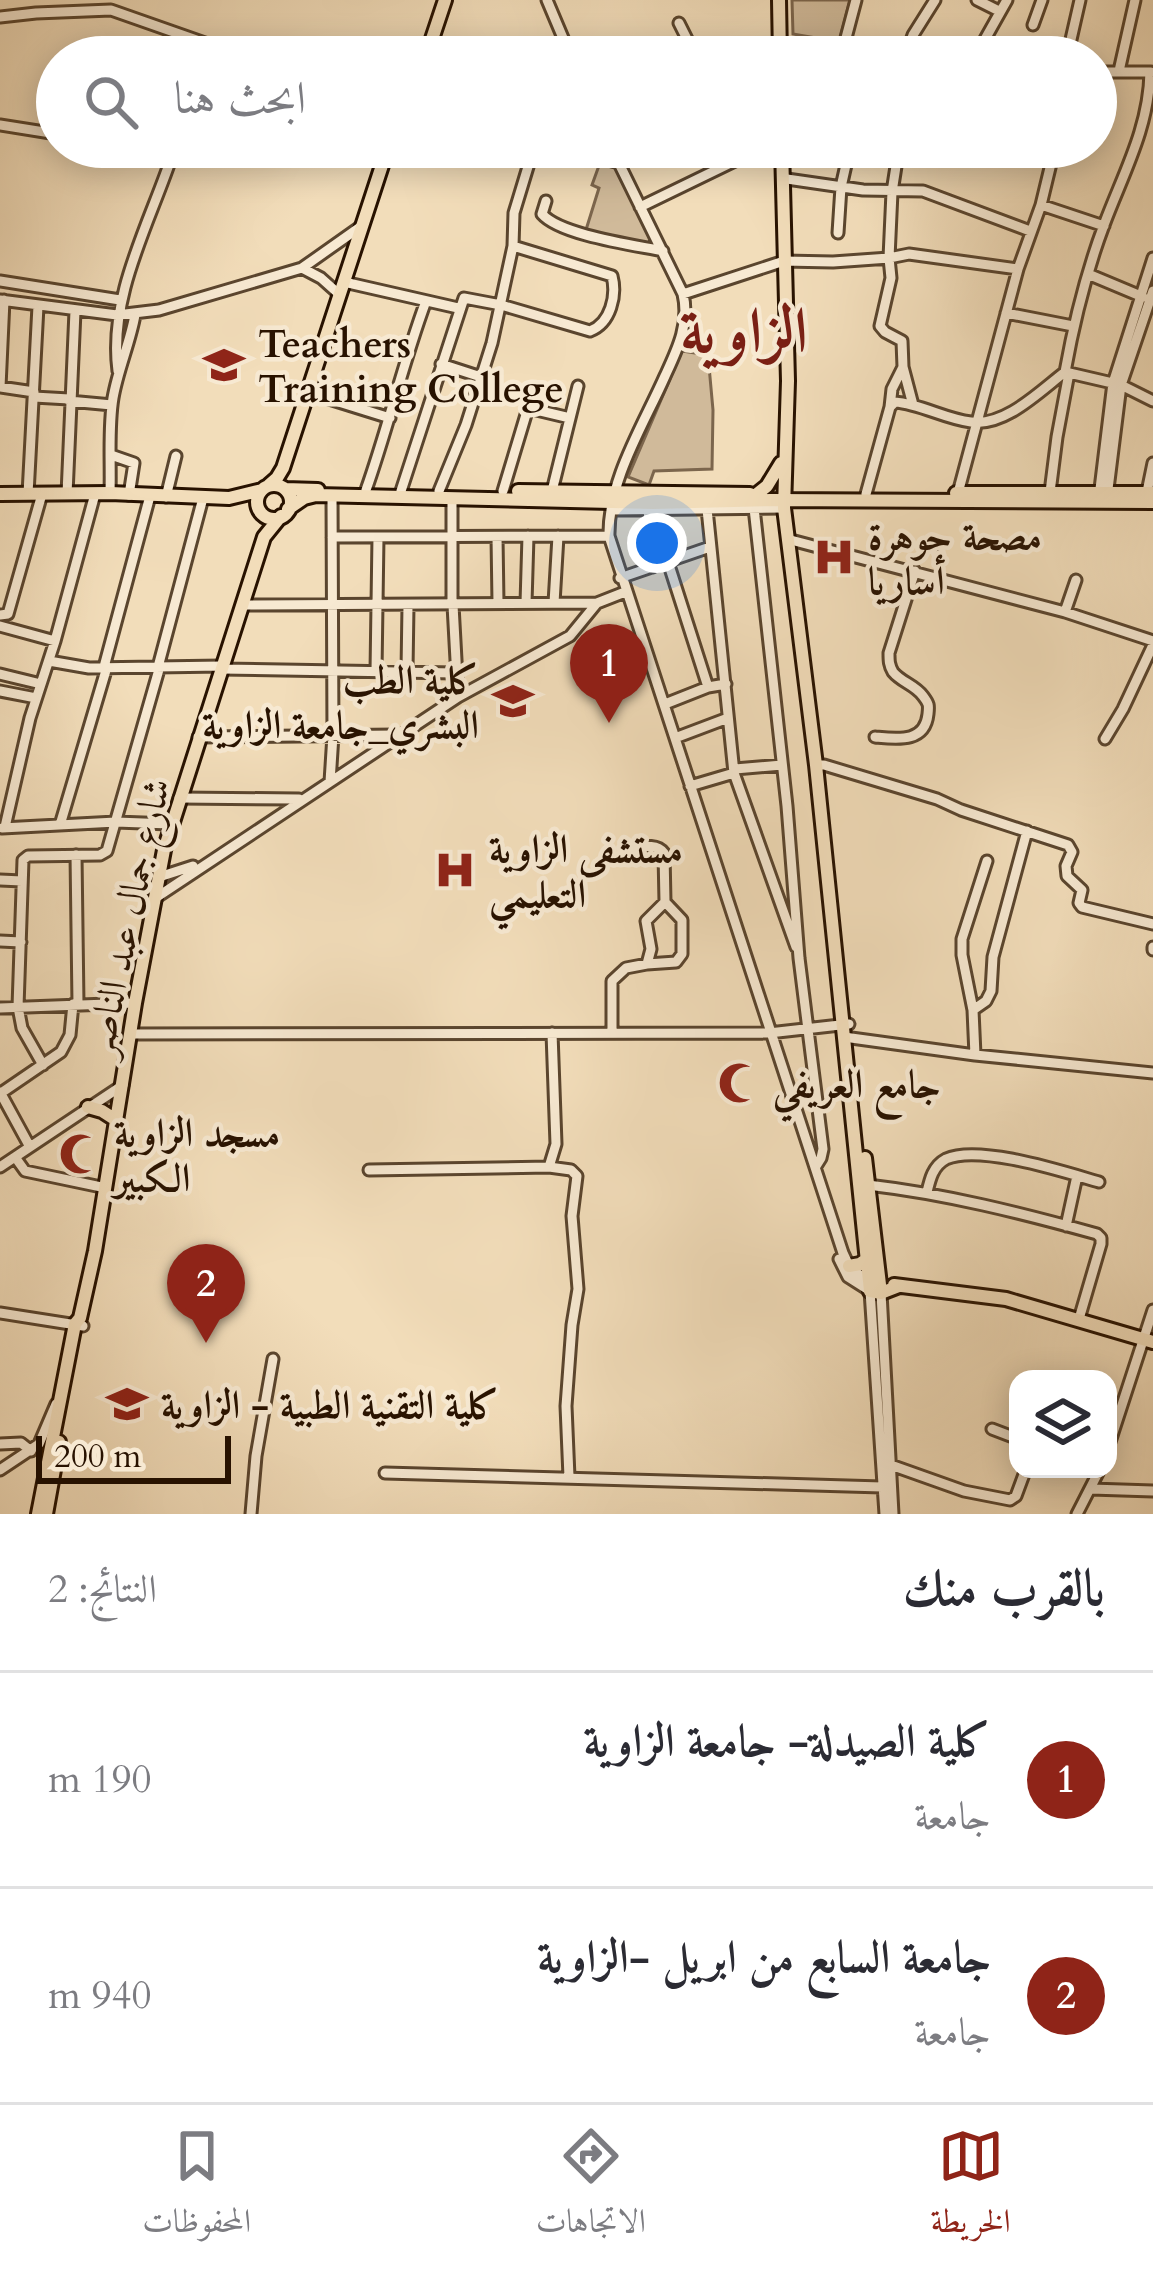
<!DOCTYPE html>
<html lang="ar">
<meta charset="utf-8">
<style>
body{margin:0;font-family:Cardo,Amiri,serif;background:#f7f7f7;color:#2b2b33;direction:rtl}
.controls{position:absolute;right:36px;bottom:36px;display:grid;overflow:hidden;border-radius:24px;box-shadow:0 6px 30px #0003}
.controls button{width:108px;height:108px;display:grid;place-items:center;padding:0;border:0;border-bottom:3px solid #e1e1e2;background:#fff;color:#2b2b33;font:60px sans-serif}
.scale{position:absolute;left:36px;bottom:30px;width:195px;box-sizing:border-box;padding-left:12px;border:6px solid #281200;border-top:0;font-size:33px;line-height:42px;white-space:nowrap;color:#281200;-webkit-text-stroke:9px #f7e9d2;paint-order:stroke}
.you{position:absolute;left:657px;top:543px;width:42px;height:42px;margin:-30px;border:9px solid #fff;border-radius:50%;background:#1a73e8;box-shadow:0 0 0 18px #1a73e833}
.badge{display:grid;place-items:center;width:78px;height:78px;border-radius:50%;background:#8f2418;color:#fff;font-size:39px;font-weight:700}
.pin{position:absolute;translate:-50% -99px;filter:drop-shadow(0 3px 6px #0008)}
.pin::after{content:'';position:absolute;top:63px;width:42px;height:36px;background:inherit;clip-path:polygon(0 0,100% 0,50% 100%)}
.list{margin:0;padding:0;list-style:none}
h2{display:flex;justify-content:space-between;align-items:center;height:156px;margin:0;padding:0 48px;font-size:51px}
h2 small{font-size:39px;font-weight:400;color:#7c7c81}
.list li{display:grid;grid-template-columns:78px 1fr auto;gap:36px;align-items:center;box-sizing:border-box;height:216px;padding:0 48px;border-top:3px solid #e1e1e2}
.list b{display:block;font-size:45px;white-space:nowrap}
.list p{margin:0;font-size:39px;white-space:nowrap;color:#7c7c81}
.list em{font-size:39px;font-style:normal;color:#7c7c81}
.icon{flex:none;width:66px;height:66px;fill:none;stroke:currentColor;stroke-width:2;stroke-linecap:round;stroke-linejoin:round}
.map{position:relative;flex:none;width:1153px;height:1514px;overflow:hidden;direction:ltr}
.search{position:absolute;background:#fff;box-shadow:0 6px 30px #0003;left:36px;right:36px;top:36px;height:132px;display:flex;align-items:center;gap:30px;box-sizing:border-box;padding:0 42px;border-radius:66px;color:#7c7c81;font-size:45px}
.sheet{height:588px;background:#fff}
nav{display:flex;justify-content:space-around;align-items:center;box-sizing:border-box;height:168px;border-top:3px solid #e1e1e2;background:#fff;font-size:33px;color:#7c7c81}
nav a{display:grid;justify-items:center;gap:6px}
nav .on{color:#8f2418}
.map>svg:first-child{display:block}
</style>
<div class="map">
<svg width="1153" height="1514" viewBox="0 0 1153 1514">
<rect width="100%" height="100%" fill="#f2ddba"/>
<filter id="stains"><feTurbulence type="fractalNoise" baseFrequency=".00167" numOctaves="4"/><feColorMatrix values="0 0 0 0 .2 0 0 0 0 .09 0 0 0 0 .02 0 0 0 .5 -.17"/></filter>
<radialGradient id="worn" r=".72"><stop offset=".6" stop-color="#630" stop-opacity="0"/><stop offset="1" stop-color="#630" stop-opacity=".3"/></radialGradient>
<path fill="#d0ba9a" stroke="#7c664d" stroke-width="3" d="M792,0H850L839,42L793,34Z
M601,160L618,164L663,251L585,233L599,188L592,185Z
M682,351L708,355L713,410L712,469L654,471L649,485L628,477Z"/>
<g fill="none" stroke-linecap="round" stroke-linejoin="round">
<g stroke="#5a452e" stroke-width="15">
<path id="minor" d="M547,0L571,57
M977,0L999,11
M0,17L36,13L111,10L245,57
M679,23L696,57
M1033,25L1042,0
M780,43L865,57
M842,53L856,0
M905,57L913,35L935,0
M975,57L1007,0
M1067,57L1080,0
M1119,71L1135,0
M1096,72H1151
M0,125L57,134
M563,147L619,163
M611,147L683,294C690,324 677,350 665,376C643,426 608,480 609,536L843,1253L849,1266L869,1283
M899,147L892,192L889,258L909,254L1018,269
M943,157L950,147
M787,179L863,190L923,191L1030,231
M546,201L542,214C560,235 634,245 663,251
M1041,205L1104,226
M640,207L741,158L739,147
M838,233L841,187L850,147
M302,268L321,278L340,295
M1088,274L1143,297
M0,281L120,300
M344,282L458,308
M683,294L784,261L833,262L889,258L891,278L880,326L885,332L902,341L903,367L913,405
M0,300L117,315L159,310L302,268L363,225
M1006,313L1073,326
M441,364L481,377
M118,371C108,296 150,223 173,153L134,147
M1065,372C1074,322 1086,273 1104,225C1123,174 1149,128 1150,72
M0,387L4,300
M0,387L34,392
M313,394L390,418
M34,397L69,399
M69,401L112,405
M890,407L892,389L903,367
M111,455L134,463L129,495
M366,490C388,428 403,363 426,301
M401,491L464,298L501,305L590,331C611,323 617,295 612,276L513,246
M439,491L466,425L492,343L513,246L514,213L534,147
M503,491L528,408L570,418
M552,491L578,386
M1050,492L1057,437L1069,373
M1147,492L1153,463
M110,493C111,462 108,428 113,398C118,369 130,343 135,315
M958,493L1018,269L1041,205L1055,147
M28,494L38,306
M67,494L75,311
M866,494L890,407L895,402C921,404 945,419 971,422C1005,427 1040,391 1065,372L1121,385L1153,401
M166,497L176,456
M1099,497L1113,383L1153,258
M1107,497L1121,385L1153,291
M452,499V605
M754,508L787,806L799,958L823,1149L821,1158L816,1166
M648,509L653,567
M707,509L734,773L796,947
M611,510L784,508
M332,537L609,536
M497,537L498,603
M787,539L1065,612L1153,641
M668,562L708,687
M620,578L710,547
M526,603L528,536
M554,603L558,536
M243,605L597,603
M453,605L458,697
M1065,612L1076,580
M0,615L8,614L42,494
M0,626L55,641
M49,661L89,668L222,666
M104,667L150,496
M158,667L203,498
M221,669L455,673
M407,670L408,606
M376,671L378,537
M0,674L41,684
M0,691L36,698
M665,704L708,687L726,684
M198,737L397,735
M875,737C898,739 925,743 928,714C929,705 929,704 923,696C915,685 901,682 893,672C889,665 889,661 889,653L915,571
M675,738L728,718
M1105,739L1123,709L1153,645
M816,765H824L937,799L961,810L1068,845L1072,852L1066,866L1067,876L1082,890L1079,903L1082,907L1153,924
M735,769L782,765
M330,782L333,735L332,495
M690,786L734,773
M179,798L299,799
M60,825L107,667
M5,827L30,718L55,641L95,494
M2,828L116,822L170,824
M76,855L78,1004
M159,877L193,866
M0,880L22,881
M154,899L458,697L570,636L597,603L625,592
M0,941L21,942
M1153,947V950
M647,964L676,962L682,954V920L665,902
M0,1008L135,1003
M973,1010L986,1001L991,991L993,957L1027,831
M612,1033V981L626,968L647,964L651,949L646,921L665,902L664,853C656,842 639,848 627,849
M130,1034L769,1033L849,1024
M844,1037L975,1055L1153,1073
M975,1055L973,1010L962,955V939L987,861
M43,1065L22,1028L18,1007L23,860L28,856L100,855L107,851L160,666
M0,1092L30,1147
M1,1093L61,1052L70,1035L73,1004
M15,1157L25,1171L106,1188
M0,1167L123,1085
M549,1167L571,1170L577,1176L572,1216L578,1289L572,1325L566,1406L569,1477
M369,1170L549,1167L556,1144L552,1033
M868,1185C946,1194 1021,1213 1097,1234L1101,1238V1244L1079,1319
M927,1192C930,1179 933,1166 946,1159C979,1144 1064,1172 1099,1182
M1066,1226L1077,1176
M839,1259L848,1277L870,1291L885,1514
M881,1293L893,1514
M0,1313L83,1326
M992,1429L1013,1437L1018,1435
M0,1444L21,1443L31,1451
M1108,1448L1153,1310
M888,1464L964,1491L1010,1500L1016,1496L1026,1469
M0,1470L39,1444L56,1404
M385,1473L882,1487
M1091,1489L1153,1491
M251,1514L256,1456L273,1359
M1077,1514L1100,1469"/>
</g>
<g stroke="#281200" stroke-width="18">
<path id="major" d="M779,0L780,57
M426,57L445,0
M782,147L788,381L784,508L816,765L870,1291L881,1293L899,1286
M269,485L277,478L283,468L388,147
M257 502a17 17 0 1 1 34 0a17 17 0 1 1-34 0Z
M285,489L318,490
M518,491L750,494
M956,493H1153
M0,494L110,493L229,498L262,490
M757,494L767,486L781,463
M288,509L304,498L316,495L653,503L770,500L1153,502
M88,1107L102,1111L116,1120
M865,1158L881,1293
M849,1266L860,1264L867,1259
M894,1285L1006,1299L1153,1342
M38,1514L75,1324L80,1318L95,1251L135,1003L164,850L264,537L281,516
M46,1514L59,1442"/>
</g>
<use href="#minor" stroke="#f7e9d2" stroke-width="9"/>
<use href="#major" stroke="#f2ddba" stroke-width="12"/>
</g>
<defs>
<g id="university-bare" transform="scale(3.24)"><path d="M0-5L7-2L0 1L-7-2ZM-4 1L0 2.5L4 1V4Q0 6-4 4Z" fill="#8f2418" stroke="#f7e9d2" stroke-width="2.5" paint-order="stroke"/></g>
<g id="hospital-bare" transform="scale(3.24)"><path d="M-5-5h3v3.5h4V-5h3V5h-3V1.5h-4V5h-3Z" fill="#8f2418" stroke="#f7e9d2" stroke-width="2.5" paint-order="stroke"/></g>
<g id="mosque-bare" transform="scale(3.24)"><path d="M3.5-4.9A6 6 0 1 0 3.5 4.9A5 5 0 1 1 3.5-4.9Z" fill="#8f2418" stroke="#f7e9d2" stroke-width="2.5" paint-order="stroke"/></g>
</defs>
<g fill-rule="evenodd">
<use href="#university-bare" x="224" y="365"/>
<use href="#hospital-bare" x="834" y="557"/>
<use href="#university-bare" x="513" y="701"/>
<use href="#hospital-bare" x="455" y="870"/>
<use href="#mosque-bare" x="739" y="1083"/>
<use href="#mosque-bare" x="80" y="1154"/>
<use href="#university-bare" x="127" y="1404"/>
</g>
<g text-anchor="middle" stroke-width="9" stroke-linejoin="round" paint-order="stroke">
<g font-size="39" font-weight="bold" fill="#281200" stroke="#f7e9d2" text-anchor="start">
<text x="258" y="357">Teachers<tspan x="258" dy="45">Training College</tspan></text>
<text x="868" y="549">مصحة جوهرة<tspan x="868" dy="45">أساريا</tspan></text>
<text x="479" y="693" text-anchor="end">كلية الطب<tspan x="479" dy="45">البشري_جامعة الزاوية</tspan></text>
<text x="489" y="862">مستشفى الزاوية<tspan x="489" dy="45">التعليمي</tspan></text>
<text x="773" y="1097">جامع العريفي</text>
<text x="114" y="1146">مسجد الزاوية<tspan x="114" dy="45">الكبير</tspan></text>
<text x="161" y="1418">كلية التقنية الطبية - الزاوية</text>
</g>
<g font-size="39" fill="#281200" stroke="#f7e9d2">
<text transform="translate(127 917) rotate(-78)" y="14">شارع جمال عبد الناصر</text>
</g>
<g font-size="63" font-weight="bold" fill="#7a1f14" stroke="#f7e9d2">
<text x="744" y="352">الزاوية</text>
</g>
</g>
<rect width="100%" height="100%" filter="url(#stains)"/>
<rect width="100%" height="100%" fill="url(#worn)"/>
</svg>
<div class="controls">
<button><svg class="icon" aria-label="layers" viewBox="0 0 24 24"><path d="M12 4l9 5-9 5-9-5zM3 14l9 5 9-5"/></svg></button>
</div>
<div class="scale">200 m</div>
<div class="you"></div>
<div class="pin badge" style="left:609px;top:723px">1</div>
<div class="pin badge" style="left:206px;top:1343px">2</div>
<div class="search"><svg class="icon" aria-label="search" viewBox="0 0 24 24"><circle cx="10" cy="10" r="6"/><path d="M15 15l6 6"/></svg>ابحث هنا</div>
</div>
<section class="sheet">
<h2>بالقرب منك<small>النتائج: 2</small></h2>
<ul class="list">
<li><span class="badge">1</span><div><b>كلية الصيدلة- جامعة الزاوية</b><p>جامعة</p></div><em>190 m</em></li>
<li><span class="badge">2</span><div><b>جامعة السابع من ابريل -الزاوية</b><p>جامعة</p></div><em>940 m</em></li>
</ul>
</section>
<nav>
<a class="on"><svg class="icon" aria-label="map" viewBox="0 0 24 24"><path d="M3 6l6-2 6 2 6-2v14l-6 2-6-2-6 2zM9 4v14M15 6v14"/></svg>الخريطة</a>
<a><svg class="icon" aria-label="directions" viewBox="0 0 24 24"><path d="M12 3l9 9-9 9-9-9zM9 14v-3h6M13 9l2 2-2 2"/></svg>الاتجاهات</a>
<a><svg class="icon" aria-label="saved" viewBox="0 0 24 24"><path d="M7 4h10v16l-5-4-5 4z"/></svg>المحفوظات</a>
</nav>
